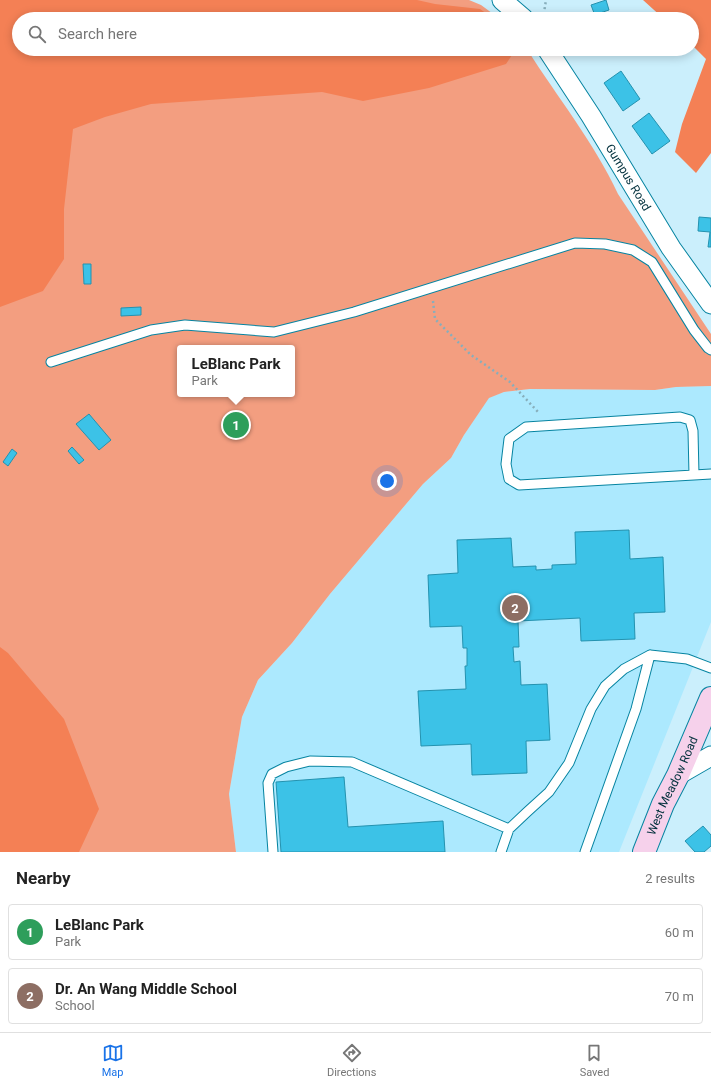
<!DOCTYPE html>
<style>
body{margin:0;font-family:Roboto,sans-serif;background:#f6f6f6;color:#222}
.you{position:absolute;left:387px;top:481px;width:14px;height:14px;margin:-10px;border:3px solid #fff;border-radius:50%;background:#1a73e8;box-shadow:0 0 0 6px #1a73e833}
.badge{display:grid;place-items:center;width:26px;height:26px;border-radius:50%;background:#1a73e8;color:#fff;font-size:13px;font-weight:700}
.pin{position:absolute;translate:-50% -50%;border:2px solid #fff;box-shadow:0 1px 4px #0006}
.popup{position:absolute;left:177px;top:345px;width:118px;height:52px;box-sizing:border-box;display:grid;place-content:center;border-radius:4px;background:#fff;filter:drop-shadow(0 1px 3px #0005);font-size:13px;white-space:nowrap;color:#767676}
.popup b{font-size:15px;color:#222}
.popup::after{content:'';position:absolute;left:50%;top:100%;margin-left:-8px;border:8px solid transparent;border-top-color:#fff}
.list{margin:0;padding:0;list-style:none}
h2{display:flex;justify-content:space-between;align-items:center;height:52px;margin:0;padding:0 16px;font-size:17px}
h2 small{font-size:13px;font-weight:400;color:#767676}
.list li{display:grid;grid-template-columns:26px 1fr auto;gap:12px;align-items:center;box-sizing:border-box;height:56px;margin:0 8px 8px;padding:0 8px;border:1px solid #e0e0e0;border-radius:4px}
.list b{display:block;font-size:15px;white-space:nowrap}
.list p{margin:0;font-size:13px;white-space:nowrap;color:#767676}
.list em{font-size:13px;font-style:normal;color:#767676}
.icon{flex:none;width:22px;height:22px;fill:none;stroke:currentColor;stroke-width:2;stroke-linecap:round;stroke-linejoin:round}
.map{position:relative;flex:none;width:711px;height:852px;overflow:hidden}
.search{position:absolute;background:#fff;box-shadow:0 2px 10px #0003;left:12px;right:12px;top:12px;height:44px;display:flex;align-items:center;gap:10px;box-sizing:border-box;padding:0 14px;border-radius:22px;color:#767676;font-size:15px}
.sheet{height:180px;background:#fff}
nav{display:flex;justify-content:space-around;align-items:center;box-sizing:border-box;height:56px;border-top:1px solid #e0e0e0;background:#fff;font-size:11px;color:#767676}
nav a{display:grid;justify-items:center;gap:2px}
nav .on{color:#1a73e8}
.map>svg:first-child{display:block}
</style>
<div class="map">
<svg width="711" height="852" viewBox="0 0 711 852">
<rect width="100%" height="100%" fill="#cbeffc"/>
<path fill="#ace9fe" d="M711,386V622L619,852H236L229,794L242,717L258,680L292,643L330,594L423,484L451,458L464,435L489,397L504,392L530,389L655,390L676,387Z"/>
<path fill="#f39e80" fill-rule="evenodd" d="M149,0H469L481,5L500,19H19V49H527C557,97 594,142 618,194L711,334V386L676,387L655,390L530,389L504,392L489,398L464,435L451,458L423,484L330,594L292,643L258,680L242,717L229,794L236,852H0V19ZM180,348H292V394H180Z"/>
<path fill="#f48055" d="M0,0H417L435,4L480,9L494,19H19V49H516L506,64L429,88L363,101L322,92L151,104L105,117L73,129L64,209V259L43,291L0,307Z
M643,0H711V153L696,173L675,152L682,124L706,59L692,45V19H664Z
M0,647L8,653L64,719L99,809L79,852H0Z"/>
<path fill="#3cc2e7" stroke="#2492af" d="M606,0L609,10L600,13L602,19H583V17L594,13L591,5Z
M621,71L640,99L623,111L604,83Z
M649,113L670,141L652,154L632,126Z
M699,217L711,218V247H708L710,232L698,231Z
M83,264H91V284H84Z
M141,307V315L121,316V308Z
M89,414L111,440L99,450L76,424Z
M72,447L84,460L79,464L68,451Z
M12,449L17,453L8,466L3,462Z
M629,530L630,559L663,557L665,612L634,613L635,639L581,641L580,618L518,621L519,647H513L514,662L520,661L521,685L547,684L550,740L526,741L527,773L472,775L471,744L421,746L418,691L466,689L465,666H467V648H463L462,626L430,627L428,575L458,573L457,540L511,538L513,567L536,566V570L552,569V565L576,564L575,532Z
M344,777L348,827L443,821L445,852H281L276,782Z
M703,826L711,835V846L704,852H695L685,841Z"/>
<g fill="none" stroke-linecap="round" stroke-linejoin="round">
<g stroke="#0684a1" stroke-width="11">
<path id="lane" d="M51,362L151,330L185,325L274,332L354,312L575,243L605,244L633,250L652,262L694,330L708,348L711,350
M694,475L693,431L690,420L680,417L526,427L509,439L506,464L509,479L519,485L694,475L711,474
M273,852L268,783L272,774L286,767L310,761L352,762L509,829
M501,852L509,829L527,812L549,792L569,763L591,709L605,686L624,669L650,655L687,659L711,668
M585,852L636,709L650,655"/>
</g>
<g stroke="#0684a1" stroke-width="21">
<g id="street">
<path d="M502,0L524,19"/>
<path id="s1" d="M547,49L591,116L671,248L711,304"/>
<path d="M678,775L711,756"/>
</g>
</g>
<g stroke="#0684a1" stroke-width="24">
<g id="secondary">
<path id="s2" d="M644,852L663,804L678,775L711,698"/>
</g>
</g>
<path stroke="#87aebb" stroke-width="2.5" stroke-dasharray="2 3" stroke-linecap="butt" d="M543,19L546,0
M433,301L435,319L471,355L510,382L539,413"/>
<use href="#lane" stroke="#fff" stroke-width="9"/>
<use href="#street" stroke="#fff" stroke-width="19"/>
<use href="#secondary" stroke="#f6d1eb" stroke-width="22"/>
</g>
<g text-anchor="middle" stroke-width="3" stroke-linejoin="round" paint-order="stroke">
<g font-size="12" fill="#02303c" stroke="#fff">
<text dy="4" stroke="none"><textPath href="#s1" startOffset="152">Gumpus Road</textPath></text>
<text dy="4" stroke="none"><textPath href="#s2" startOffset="72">West Meadow Road</textPath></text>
</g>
</g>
</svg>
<div class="you"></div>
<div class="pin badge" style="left:236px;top:425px;background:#2e9e5b">1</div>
<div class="popup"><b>LeBlanc Park</b>Park</div>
<div class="pin badge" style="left:515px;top:608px;background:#8d6e63">2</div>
<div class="search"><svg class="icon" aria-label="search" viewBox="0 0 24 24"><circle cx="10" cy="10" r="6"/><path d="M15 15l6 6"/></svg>Search here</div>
</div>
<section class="sheet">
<h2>Nearby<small>2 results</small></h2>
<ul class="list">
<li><span class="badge" style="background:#2e9e5b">1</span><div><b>LeBlanc Park</b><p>Park</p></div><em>60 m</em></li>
<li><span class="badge" style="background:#8d6e63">2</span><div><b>Dr. An Wang Middle School</b><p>School</p></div><em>70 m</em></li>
</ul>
</section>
<nav>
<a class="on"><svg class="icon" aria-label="map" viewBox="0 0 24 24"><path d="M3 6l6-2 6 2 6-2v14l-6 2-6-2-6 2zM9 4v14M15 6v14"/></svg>Map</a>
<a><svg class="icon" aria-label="directions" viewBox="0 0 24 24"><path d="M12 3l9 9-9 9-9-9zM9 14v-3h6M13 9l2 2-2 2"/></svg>Directions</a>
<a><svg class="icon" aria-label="saved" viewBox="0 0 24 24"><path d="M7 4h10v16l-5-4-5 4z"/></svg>Saved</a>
</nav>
